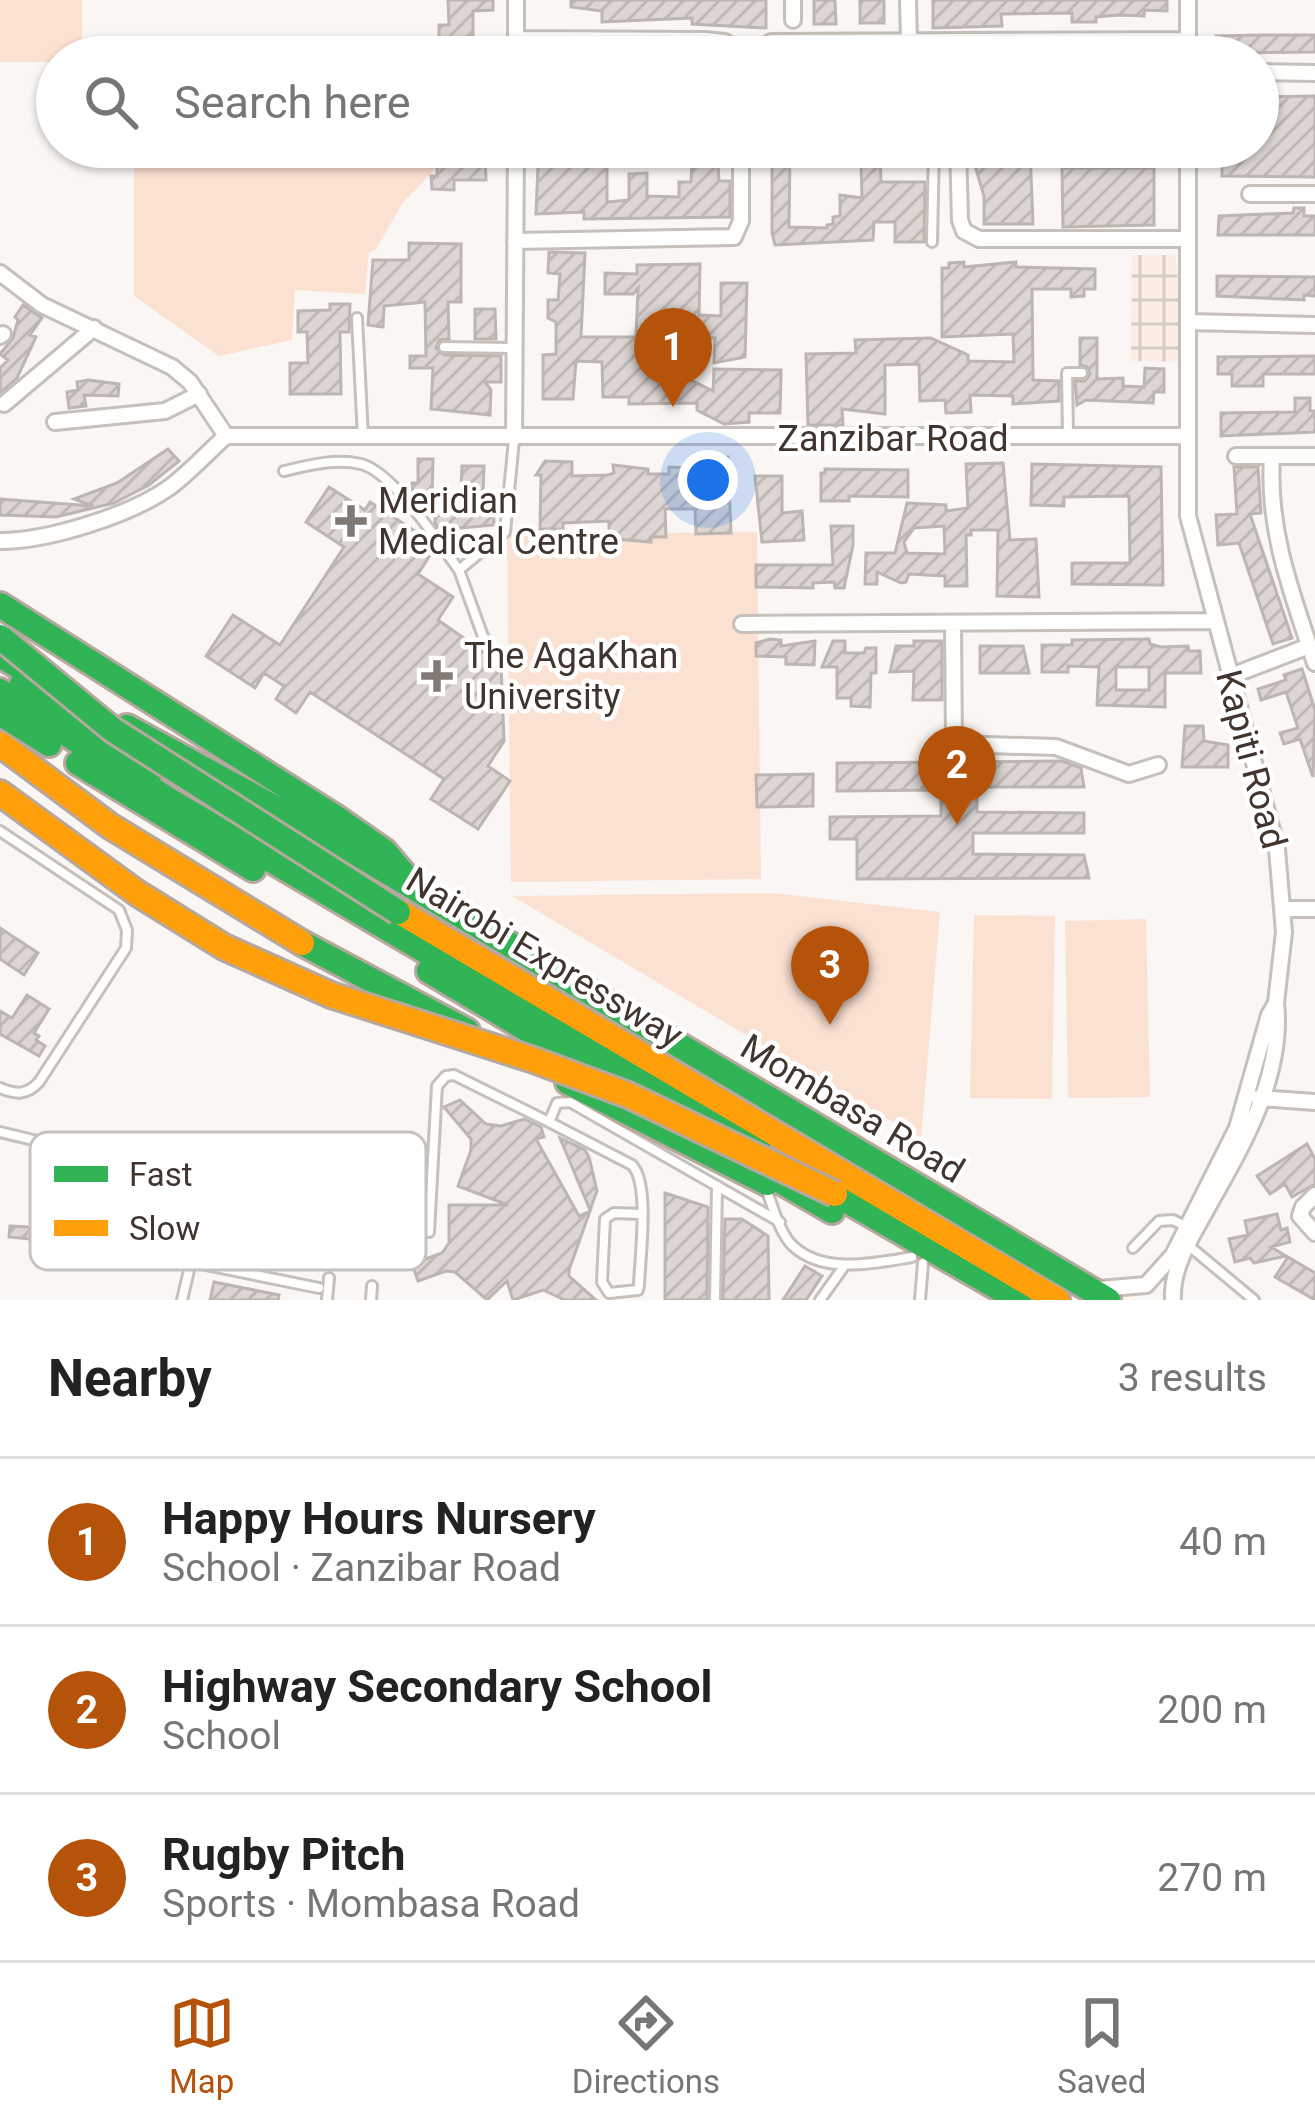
<!DOCTYPE html>
<meta charset="utf-8">
<style>
body{margin:0;font-family:Roboto,sans-serif;background:#f6f6f6;color:#222}
.you{position:absolute;left:708px;top:480px;width:42px;height:42px;margin:-30px;border:9px solid #fff;border-radius:50%;background:#1a73e8;box-shadow:0 0 0 18px #1a73e833}
.badge{display:grid;place-items:center;width:78px;height:78px;border-radius:50%;background:#b45309;color:#fff;font-size:39px;font-weight:700}
.pin{position:absolute;translate:-50% -99px;filter:drop-shadow(0 3px 6px #0008)}
.pin::after{content:'';position:absolute;top:63px;width:42px;height:36px;background:inherit;clip-path:polygon(0 0,100% 0,50% 100%)}
.list{margin:0;padding:0;list-style:none}
h2{display:flex;justify-content:space-between;align-items:center;height:156px;margin:0;padding:0 48px;font-size:51px}
h2 small{font-size:39px;font-weight:400;color:#767676}
.list li{display:grid;grid-template-columns:78px 1fr auto;gap:36px;align-items:center;box-sizing:border-box;height:168px;padding:0 48px;border-top:3px solid #e0e0e0}
.list b{display:block;font-size:45px;white-space:nowrap}
.list p{margin:0;font-size:39px;white-space:nowrap;color:#767676}
.list em{font-size:39px;font-style:normal;color:#767676}
.icon{flex:none;width:66px;height:66px;fill:none;stroke:currentColor;stroke-width:2;stroke-linecap:round;stroke-linejoin:round}
.map{position:relative;flex:none;width:1315px;height:1300px;overflow:hidden}
.search{position:absolute;background:#fff;box-shadow:0 3px 9px #0004;left:36px;right:36px;top:36px;height:132px;display:flex;align-items:center;gap:30px;box-sizing:border-box;padding:0 42px;border-radius:66px;color:#767676;font-size:45px}
.sheet{height:660px;background:#fff}
nav{display:flex;justify-content:space-around;align-items:center;box-sizing:border-box;height:168px;border-top:3px solid #e0e0e0;background:#fff;font-size:33px;color:#767676}
nav a{display:grid;justify-items:center;gap:6px}
nav .on{color:#b45309}
.map>svg:first-child{display:block}
</style>
<div class="map">
<svg width="1315" height="1300" viewBox="0 0 1315 1300">
<defs>
<pattern id="industrial-grid" width="8" height="8" patternUnits="userSpaceOnUse" patternTransform="scale(3)"><rect width="8" height="8" fill="#fbece5"/><path d="M0 4h8M4 0v8" fill="none" stroke="#d8cbc5"/></pattern>
<pattern id="building-hatch" width="6" height="6" patternUnits="userSpaceOnUse" patternTransform="scale(3)"><rect width="6" height="6" fill="#dcd5d1"/><path d="M-1 1l2-2M0 6l6-6M5 7l2-2" fill="none" stroke="#beb7b4"/></pattern>
</defs>
<rect width="100%" height="100%" fill="#f9f6f4"/>
<path fill="url(#industrial-grid)" d="M1132,255H1176L1183,362L1131,361Z"/>
<path fill="#fbe1d2" d="M0,0H82V57H57V62H0Z
M134,147H434V170L402,204L376,249L369,253L365,294L295,290L292,340L219,356L134,296Z
M757,532L761,879L511,882L507,535Z
M773,893L940,912L921,1139L512,896Z
M974,915L1055,916L1052,1099L970,1098Z
M1146,919L1150,1097L1068,1098L1065,921Z"/>
<path fill="url(#building-hatch)" stroke="#bcb5b1" stroke-width="3" fill-rule="evenodd" d="M448,0H493V10L473,11V57H439V25H449Z
M571,0H766V28L692,24V18L602,22V11L571,7Z
M814,0H835L836,24H814Z
M860,0H884V23H860Z
M933,0H1167V11L1144,10V16L1119,15L1096,17V22H1072V13L1001,14L1002,26L933,28Z
M1261,35H1315V52L1216,53V36Z
M1315,96V177L1222,176V147H1258V135H1262L1261,97Z
M445,147H468V155H485L486,180H454V190L432,189L431,176H437V149Z
M701,147H717L719,181H730V217L584,219V212L536,214L538,166H607V202L629,200V174L647,173V196L679,197V182H691L692,162H697Z
M833,147L880,151L881,182H925L924,242H895V222H874L873,240L775,245L772,233V153L790,152L789,227L827,228V225L833,224V217L840,216V195L862,198L861,162H833Z
M984,147L1030,149L1033,224H984V196L975,166L984,165Z
M1062,168H1154V225L1063,227Z
M1294,208H1304V216H1315V235H1218L1219,216L1293,213Z
M409,243L461,244V302H448L449,339L439,340L436,348L444,355L501,356V382H485L491,390L490,415L431,409L433,368H410V356H426L425,302L384,306L383,327L368,325L373,260H409Z
M549,252L585,253L581,337H636L638,288L633,294H605V273L637,274V265L700,264L699,315L721,316V283H747L745,357L714,363L715,338L691,337V380L713,391L714,369L781,370L780,413H749V422L724,424L697,410V403L629,404V397H603L602,362L576,361L573,399H543V355L556,354V322L548,318V300H558L560,274L548,273Z
M964,262V267L1016,262V267L1095,269V289H1084V296L1071,297V289H1032L1033,380L1059,381V401L1013,404V396L970,395L971,412L946,413L945,400L920,401L919,364L885,365V414L842,409L843,425H808L806,354L856,353L855,340L931,338L968,355V361L1014,362L1013,334L942,337V268H949V263Z
M1217,276L1315,277V296L1304,295V300L1217,296Z
M330,304H350L349,332H340L341,394H290V363H308L307,332H298V311L330,310Z
M23,305L42,318L30,335L36,337L17,378L0,393V368L8,360L0,354L13,338L18,320L15,317Z
M475,309H495L496,339H475Z
M1080,338H1097V379L1123,378V386L1144,387L1145,368L1164,369V392H1154L1153,403L1086,400L1077,405L1075,381H1085L1090,374L1087,367L1080,365Z
M1315,356V374H1263V386H1232V374H1218V357Z
M88,380L119,384L118,396L84,395L86,406L69,408L67,392L78,390L77,382Z
M1295,398H1310V411H1315V432L1221,436V413L1295,412Z
M168,449L179,461L149,485L114,503L56,517L0,515V499L93,506L74,499L117,483Z
M728,457L731,533L696,534L695,509H665L666,537H651V542L616,539L609,535V521L563,523V529H540L541,475H536L545,461L572,462V476L608,475L614,473L613,465L648,469V474H669V467L694,468V458Z
M418,459H433L432,499L417,500L413,495L412,483H418Z
M1003,463L1010,540L1036,539L1039,597L997,596L998,530H971V535H966L967,586H945V576L909,574L906,582L901,583L877,572V584H865L866,553H895L907,503L946,505V511L968,508L966,464ZM944,526L945,554L907,553L904,542L914,528Z
M1032,464L1161,467L1163,585L1072,584V563H1130L1129,496L1064,497V506L1031,505Z
M462,466H484L483,493H493L494,525L461,528L438,527L435,523L436,493L461,494Z
M1234,467H1258L1261,513L1250,514L1292,638L1273,644L1239,543L1218,545L1216,515L1237,514Z
M825,469L908,470V497L849,496V501H821V473H825Z
M755,476H782V513L802,511L804,540L762,542Z
M329,487L365,510L370,502L426,538L434,549L418,574L453,597L438,620L501,664L504,741L488,766L510,781L478,829L431,799L444,779L310,692L296,713L276,699L284,686L264,673L255,688L206,656L233,615L280,645L344,547L306,522Z
M831,526H853V545L844,588H835L834,582L813,583V588L756,587V565H833Z
M770,639L781,640V646L815,641L814,665L786,664V657L756,656V643Z
M1149,639L1150,644L1161,647L1188,646L1189,651H1200L1201,673H1165V707L1097,705L1099,667L1068,666V672H1042V645H1072V640ZM1116,667H1149V690H1116Z
M833,641H845V653H864L866,648H876V673H871L870,707L851,706V698H837V667H822Z
M914,641H942V700H913L914,671L890,672L896,646H914Z
M980,646H1023L1029,673H980Z
M1302,669L1315,710L1313,777L1300,739L1284,744L1280,733L1298,728L1286,692L1261,700L1258,689L1286,680L1284,675Z
M1185,726H1203L1204,741L1228,745V767H1182Z
M1062,761L1081,768L1084,787H977V812L1084,813V833H973V854L1084,855L1089,878L857,879V839H830V817L941,816V790L837,791V763Z
M813,774V806L757,807L756,775Z
M0,928L38,953L24,975L0,959Z
M27,995L49,1009L34,1033L39,1036L36,1040L45,1046L39,1056L0,1034V1011L12,1018Z
M460,1100L486,1124L501,1126L524,1119L541,1127L544,1137L536,1139L579,1216L590,1211L569,1270V1276L596,1300H565L543,1290L513,1300L507,1281L487,1300L455,1272L446,1271L418,1281L412,1264L442,1253L449,1243V1205H508L458,1186L471,1150V1139L444,1107Z
M560,1138L585,1150L589,1157L597,1191L590,1210Z
M1307,1144L1315,1159V1184L1292,1197L1285,1184L1270,1194L1257,1176Z
M665,1193L708,1207L707,1300H665Z
M1277,1214L1281,1230L1287,1228L1290,1242L1271,1247L1286,1256L1254,1263L1250,1258L1235,1262L1229,1239L1248,1235L1245,1221Z
M725,1219H742L768,1236L769,1300H723Z
M10,1226L83,1230L82,1246L70,1245L67,1268L58,1267L60,1242L9,1237Z
M1288,1257L1315,1273V1300L1275,1277Z
M805,1266L822,1276L806,1300H783Z
M214,1282L279,1295L278,1300H210Z"/>
<g fill="none" stroke-linecap="round" stroke-linejoin="round">
<g stroke="#c6c0bb" stroke-width="14">
<path id="lane" d="M932,242L934,147
M357,318L363,437
M444,347L514,348
M1068,435L1067,373H1082
M284,471C310,465 335,458 361,464C393,472 439,543 459,570L505,532L514,440
M459,570L485,642
M0,831L119,910L127,930L126,948L39,1082C27,1095 16,1095 0,1088
M549,1122L632,1165C650,1183 640,1257 639,1285L638,1290L609,1293L602,1282L605,1219L614,1213L641,1214
M0,1132L58,1146L341,1196
M765,1186C772,1203 779,1233 793,1246C824,1275 875,1263 912,1257
M429,1232L437,1086L446,1076L454,1075L549,1122L557,1103L570,1102L780,1222
M1188,1245L1254,1300
M1133,1248L1159,1221L1173,1220L1187,1227
M182,1300L191,1262L319,1288
M327,1300L329,1278
M371,1300L372,1286
M715,1300L717,1186
M820,1300L845,1265
M920,1300L923,1263"/>
</g>
<g stroke="#c6c0bb" stroke-width="20">
<path id="street" d="M516,0V57
M793,0V20
M908,0L909,42
M1188,0V57
M516,39L705,40L725,42L742,57
M771,42L1188,40
M1258,72L1315,73
M958,147L960,220L964,231L979,239H1188
M516,155H653
M1250,194H1315
M515,241L734,237L741,221V147
M0,273L42,305L172,367L190,382L226,436C207,453 190,472 170,487C131,515 48,541 0,541
M1188,322L1315,325
M0,336L3,334
M4,404L94,328
M55,422L165,411L199,394
M226,436H1188
M514,438L516,147
M1236,456H1315
M1272,457C1267,530 1292,594 1315,663
M742,624L1216,621
M953,625L954,744L1056,747L1129,774L1158,765
M1231,676L1309,646
M1285,909H1315
M1258,1098L1315,1102
M1315,1195L1303,1207L1300,1216L1315,1233
M1099,1289L1146,1285L1173,1255L1237,1128L1269,1015L1276,1003L1284,932L1277,849L1188,516V147
M1173,1300C1171,1266 1193,1235 1209,1205C1243,1145 1284,1075 1276,1003"/>
</g>
<g stroke="#b6a89f" stroke-width="30">
<path id="fast" d="M0,605L338,819L384,851L406,877
M0,655L49,685
M22,684L83,728L154,769
M0,691L169,800L758,1147
M0,713L49,744
M127,727L332,839L1108,1300
M78,763L253,869
M302,943L467,1031
M429,971L620,1085
M568,1082L767,1183
M758,1168L832,1211
M818,1184L1019,1300"/>
</g>
<g stroke="#b6a89f" stroke-width="30">
<path id="slow" d="M0,744L110,826L302,943
M0,793L137,893L224,947L331,995
M381,901L1057,1300"/>
</g>
<use href="#lane" stroke="#fefefd" stroke-width="8"/>
<use href="#street" stroke="#fefefd" stroke-width="14"/>
<use href="#fast" stroke="#30b455" stroke-width="24"/>
<use href="#slow" stroke="#ff9f0a" stroke-width="24"/>
<g stroke="#b6a89f" stroke-width="30" stroke-linecap="butt">
<path id="fast-bridge" d="M0,637L113,730L398,912"/>
</g>
<g stroke="#b6a89f" stroke-width="30" stroke-linecap="butt">
<path id="slow-bridge" d="M331,995L531,1059L628,1095L835,1194"/>
</g>
<use href="#fast-bridge" stroke="#30b455" stroke-width="24"/>
<use href="#slow-bridge" stroke="#ff9f0a" stroke-width="24"/>
</g>
<g fill="#817973" stroke="#fff" stroke-width="4.5">
<path d="M345 503h12v12h12v12h-12v12h-12v-12h-12v-12h12z"/>
<path d="M431 658h12v12h12v12h-12v12h-12v-12h-12v-12h12z"/>
</g>
<g text-anchor="middle" stroke-width="9" stroke-linejoin="round" paint-order="stroke">
<g font-size="36" fill="#41352e" stroke="#fff">
<text x="893" y="451">Zanzibar Road</text>
<text transform="translate(1252 759) rotate(75)" y="13">Kapiti Road</text>
<text transform="translate(545 957) rotate(31)" y="13">Nairobi Expressway</text>
<text transform="translate(853 1108) rotate(31)" y="13">Mombasa Road</text>
</g>
<g font-size="36" fill="#41352e" stroke="#fff" text-anchor="start">
<text x="378" y="513">Meridian<tspan x="378" dy="41">Medical Centre</tspan></text>
<text x="464" y="668">The AgaKhan<tspan x="464" dy="41">University</tspan></text>
</g>
</g>
<rect x="30" y="1132" width="396" height="138" rx="18" fill="#fff" stroke="#c6c2c0" stroke-width="3"/>
<rect x="54" y="1166" width="54" height="16" fill="#30b455"/>
<rect x="54" y="1220" width="54" height="16" fill="#ff9f0a"/>
<g font-size="33" fill="#41352e">
<text x="129" y="1186">Fast</text>
<text x="129" y="1240">Slow</text>
</g>
</svg>
<div class="you"></div>
<div class="pin badge" style="left:673px;top:407px">1</div>
<div class="pin badge" style="left:957px;top:825px">2</div>
<div class="pin badge" style="left:830px;top:1025px">3</div>
<div class="search"><svg class="icon" aria-label="search" viewBox="0 0 24 24"><circle cx="10" cy="10" r="6"/><path d="M15 15l6 6"/></svg>Search here</div>
</div>
<section class="sheet">
<h2>Nearby<small>3 results</small></h2>
<ul class="list">
<li><span class="badge">1</span><div><b>Happy Hours Nursery</b><p>School · Zanzibar Road</p></div><em>40 m</em></li>
<li><span class="badge">2</span><div><b>Highway Secondary School</b><p>School</p></div><em>200 m</em></li>
<li><span class="badge">3</span><div><b>Rugby Pitch</b><p>Sports · Mombasa Road</p></div><em>270 m</em></li>
</ul>
</section>
<nav>
<a class="on"><svg class="icon" aria-label="map" viewBox="0 0 24 24"><path d="M3 6l6-2 6 2 6-2v14l-6 2-6-2-6 2zM9 4v14M15 6v14"/></svg>Map</a>
<a><svg class="icon" aria-label="directions" viewBox="0 0 24 24"><path d="M12 3l9 9-9 9-9-9zM9 14v-3h6M13 9l2 2-2 2"/></svg>Directions</a>
<a><svg class="icon" aria-label="saved" viewBox="0 0 24 24"><path d="M7 4h10v16l-5-4-5 4z"/></svg>Saved</a>
</nav>
